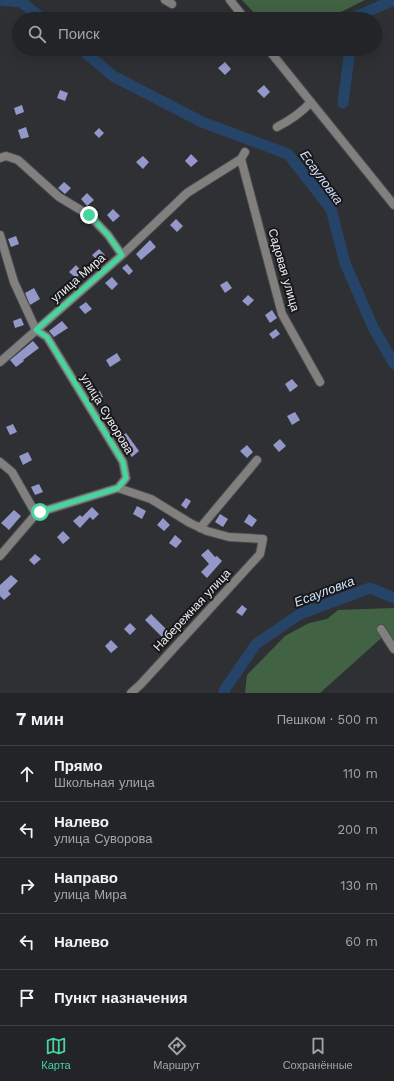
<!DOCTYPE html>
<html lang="ru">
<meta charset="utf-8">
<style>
body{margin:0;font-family:"Work Sans",sans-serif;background:#2f3033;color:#f1f3f6}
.stop{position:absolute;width:12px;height:12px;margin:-9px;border:3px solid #48d49d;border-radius:50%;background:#fff}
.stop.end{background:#48d49d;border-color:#fff;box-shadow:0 1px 4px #0008}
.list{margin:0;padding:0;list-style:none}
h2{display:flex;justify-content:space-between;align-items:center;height:52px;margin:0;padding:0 16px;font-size:17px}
h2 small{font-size:13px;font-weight:400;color:#a3a4a7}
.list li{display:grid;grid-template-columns:26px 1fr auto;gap:12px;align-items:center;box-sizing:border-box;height:56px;padding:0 16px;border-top:1px solid #404144}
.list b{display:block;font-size:15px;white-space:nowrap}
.list p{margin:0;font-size:13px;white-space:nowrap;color:#a3a4a7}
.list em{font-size:13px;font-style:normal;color:#a3a4a7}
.icon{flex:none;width:22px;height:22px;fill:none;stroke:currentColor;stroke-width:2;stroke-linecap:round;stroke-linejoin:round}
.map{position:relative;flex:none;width:394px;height:693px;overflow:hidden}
.search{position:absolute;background:#232427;box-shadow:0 4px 16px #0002;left:12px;right:12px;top:12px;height:44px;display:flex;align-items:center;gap:10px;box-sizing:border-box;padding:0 14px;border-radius:22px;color:#a3a4a7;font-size:15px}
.sheet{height:332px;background:#232427}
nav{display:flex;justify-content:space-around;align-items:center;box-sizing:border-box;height:56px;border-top:1px solid #404144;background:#232427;font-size:11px;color:#a3a4a7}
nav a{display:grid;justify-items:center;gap:2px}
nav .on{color:#48d49d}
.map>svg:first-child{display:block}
</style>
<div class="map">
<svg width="394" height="693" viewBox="0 0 394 693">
<rect width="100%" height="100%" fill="#2f3034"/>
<path fill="#426244" d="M242,0H365L327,19H260Z
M394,608V641L388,632L320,693H245L247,675L285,636L309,623L327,619L338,610Z"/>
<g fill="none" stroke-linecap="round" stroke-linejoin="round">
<path stroke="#254467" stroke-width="11" d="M1,0L21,2L43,19
M354,19L355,17L394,0
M81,49L113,76L202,122L288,154L331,209L345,263L373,327L394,364
M343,103L350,49
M224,693L225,689L256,644L300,614L370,588L394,598"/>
</g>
<path fill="#9498c8" d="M225,62L231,69L225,75L218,68Z
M264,85L270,92L264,98L257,91Z
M60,90L68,93L65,101L57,98Z
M22,105L24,112L16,115L14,108Z
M26,127L29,137L21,139L18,130Z
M99,128L104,133L99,138L94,133Z
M191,154L198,161L191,167L185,161Z
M143,156L149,162L143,169L136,162Z
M64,182L71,188L65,194L58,188Z
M87,193L94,200L87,206L81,199Z
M113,209L120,216L113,222L107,215Z
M176,219L183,226L177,232L170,225Z
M16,236L19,244L11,247L8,239Z
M150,240L156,247L141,260L136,254Z
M99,249L105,255L99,262L92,255Z
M127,264L133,271L129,275L122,268Z
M76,265L82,272L76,278L69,272Z
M112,277L118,284L112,290L105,283Z
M227,281L232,288L225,293L220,285Z
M34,288L40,299L30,305L25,293Z
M248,295L254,300L248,306L242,301Z
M86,302L92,309L85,314L79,307Z
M272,310L277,318L270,323L265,315Z
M21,318L24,325L15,328L13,321Z
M62,321L68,328L54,337L49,331Z
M276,329L280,334L273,339L269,334Z
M33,341L39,348L23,360L24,361L16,367L10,360Z
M117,353L121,360L110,367L106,360Z
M292,379L298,386L290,392L285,384Z
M100,391L103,397L96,402L92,395Z
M106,406L111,413L105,417L100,410Z
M295,412L300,420L292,425L287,416Z
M13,424L17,432L10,435L6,427Z
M126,433L139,451L132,457L118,440Z
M280,439L286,446L279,452L273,445Z
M247,445L253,452L247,458L240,451Z
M28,452L32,460L23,465L19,456Z
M39,484L43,492L35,495L31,487Z
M186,498L191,501L186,509L181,505Z
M137,506L146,511L142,519L133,514Z
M92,507L99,514L93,520L90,517L80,528L73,521L80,515L82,517Z
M14,510L21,516L9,530L1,523Z
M220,514L228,519L223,527L215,522Z
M249,514L257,520L252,527L244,522Z
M163,518L170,525L164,531L157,525Z
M63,531L70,538L63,544L57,537Z
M175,535L182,541L176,548L169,543Z
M208,549L215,557L217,556L222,561L207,578L201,572L209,564L201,555Z
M35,554L41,559L34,565L29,560Z
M11,575L18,581L8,591L11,594L4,600L0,596V585Z
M242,605L247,609L242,616L236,612Z
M151,614L168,631L162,637L145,620Z
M130,623L136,629L130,635L124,629Z
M111,640L118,647L111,653L105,646Z"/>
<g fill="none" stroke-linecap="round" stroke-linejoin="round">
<g stroke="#4a4b4f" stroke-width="10">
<path id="minor" d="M165,0L172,4
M230,0L245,19
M268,49L394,205
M277,127C291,120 301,113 311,102
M0,158L6,156L18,160L59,197L89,215L108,235L122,255
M241,159L282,314L320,382
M0,235L14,282L36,330L47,337L123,462L126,478L118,488
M0,362L122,255L187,193L241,159L245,152
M0,462L12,472L36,514
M118,488L151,499L190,523L207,531L229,537L263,539L260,554L141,684L131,693
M200,528L257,460
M0,556L36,514L40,512L118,488
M381,629L394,649"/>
</g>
<use href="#minor" stroke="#82807e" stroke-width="8"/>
</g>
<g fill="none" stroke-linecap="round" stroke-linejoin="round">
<path stroke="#48d49d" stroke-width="5" d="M40,512L118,488L126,478L123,462L47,337L36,330L122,255L108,235L89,215"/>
</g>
<g text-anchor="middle" stroke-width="4" stroke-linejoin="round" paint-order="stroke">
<g font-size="12" fill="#efeff2" stroke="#18181a">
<text transform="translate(284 270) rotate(74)" y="4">Садовая улица</text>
<text transform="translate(78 278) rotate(-41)" y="4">улица Мира</text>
<text transform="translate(107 414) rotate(59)" y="4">улица Суворова</text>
<text transform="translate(192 610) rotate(-47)" y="4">Набережная улица</text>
</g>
<g font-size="13" font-style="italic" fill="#cee2fb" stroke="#18181a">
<text transform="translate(322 177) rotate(54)" y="5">Есауловка</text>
<text transform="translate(324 591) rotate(-21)" y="5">Есауловка</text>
</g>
</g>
</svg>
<div class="stop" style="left:40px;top:512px"></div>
<div class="stop end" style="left:89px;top:215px"></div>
<div class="search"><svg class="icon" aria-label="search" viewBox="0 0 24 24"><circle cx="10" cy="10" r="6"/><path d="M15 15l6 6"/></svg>Поиск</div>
</div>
<section class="sheet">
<h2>7 мин<small>Пешком · 500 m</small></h2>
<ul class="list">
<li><svg class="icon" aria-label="ahead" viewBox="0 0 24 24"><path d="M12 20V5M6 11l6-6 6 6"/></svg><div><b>Прямо</b><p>Школьная улица</p></div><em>110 m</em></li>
<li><svg class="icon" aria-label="left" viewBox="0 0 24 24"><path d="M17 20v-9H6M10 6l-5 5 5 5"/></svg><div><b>Налево</b><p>улица Суворова</p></div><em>200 m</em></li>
<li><svg class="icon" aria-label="right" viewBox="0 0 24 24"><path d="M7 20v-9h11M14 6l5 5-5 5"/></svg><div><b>Направо</b><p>улица Мира</p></div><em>130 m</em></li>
<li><svg class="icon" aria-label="left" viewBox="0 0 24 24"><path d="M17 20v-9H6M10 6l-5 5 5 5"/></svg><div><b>Налево</b></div><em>60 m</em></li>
<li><svg class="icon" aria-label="arrive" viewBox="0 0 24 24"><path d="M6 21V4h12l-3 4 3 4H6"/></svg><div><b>Пункт назначения</b></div></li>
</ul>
</section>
<nav>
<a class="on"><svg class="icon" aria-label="map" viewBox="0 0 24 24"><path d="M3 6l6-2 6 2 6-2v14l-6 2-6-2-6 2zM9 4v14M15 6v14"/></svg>Карта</a>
<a><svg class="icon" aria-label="directions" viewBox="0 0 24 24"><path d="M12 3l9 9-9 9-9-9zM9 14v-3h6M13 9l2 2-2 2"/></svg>Маршрут</a>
<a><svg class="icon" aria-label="saved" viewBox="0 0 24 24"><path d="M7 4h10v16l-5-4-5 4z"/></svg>Сохранённые</a>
</nav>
